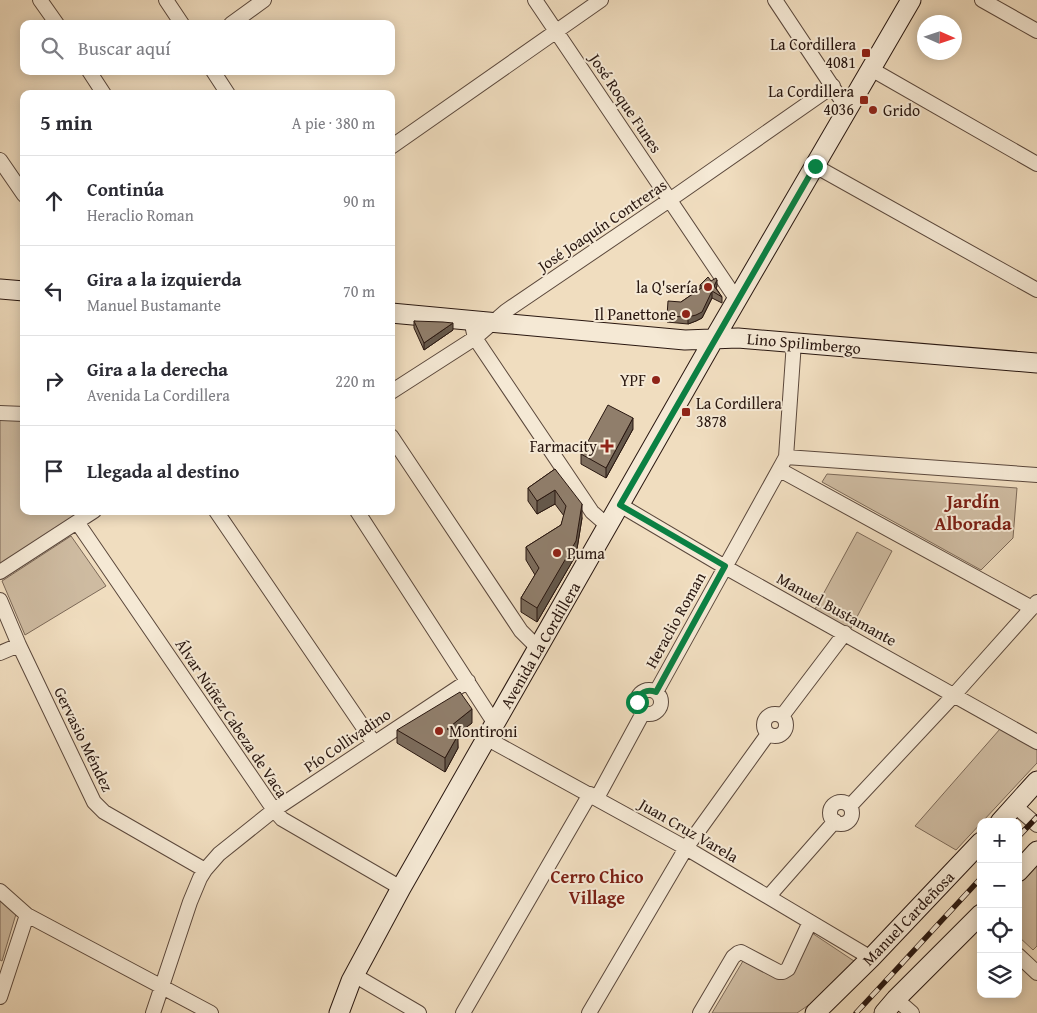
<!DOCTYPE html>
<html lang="es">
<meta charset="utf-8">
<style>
body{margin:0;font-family:"Gentium Book Plus",serif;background:#f7f7f7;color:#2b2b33}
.controls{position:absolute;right:15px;bottom:15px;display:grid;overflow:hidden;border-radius:10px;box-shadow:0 2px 12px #0003}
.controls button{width:45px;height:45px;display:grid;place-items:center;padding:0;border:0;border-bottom:1px solid #e1e1e2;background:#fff;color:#2b2b33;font:25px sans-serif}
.compass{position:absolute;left:917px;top:15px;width:45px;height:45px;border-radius:50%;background:#fff;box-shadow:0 2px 12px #0003;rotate:93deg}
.stop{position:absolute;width:15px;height:15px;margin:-11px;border:4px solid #0b8043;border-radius:50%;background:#fff}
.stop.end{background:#0b8043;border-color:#fff;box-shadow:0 1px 5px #0008}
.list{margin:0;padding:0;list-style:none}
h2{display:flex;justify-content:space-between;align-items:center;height:65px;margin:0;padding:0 20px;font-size:21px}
h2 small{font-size:16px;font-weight:400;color:#7c7c81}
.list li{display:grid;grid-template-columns:32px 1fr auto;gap:15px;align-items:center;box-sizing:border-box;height:90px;padding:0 20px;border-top:1px solid #e1e1e2}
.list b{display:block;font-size:19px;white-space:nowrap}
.list p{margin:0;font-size:16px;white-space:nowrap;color:#7c7c81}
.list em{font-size:16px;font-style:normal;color:#7c7c81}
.icon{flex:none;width:28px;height:28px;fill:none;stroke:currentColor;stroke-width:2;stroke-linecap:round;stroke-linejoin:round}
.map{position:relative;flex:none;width:1037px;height:1013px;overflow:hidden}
.search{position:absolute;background:#fff;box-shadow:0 2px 12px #0003;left:20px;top:20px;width:375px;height:55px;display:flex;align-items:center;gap:12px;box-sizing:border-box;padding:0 18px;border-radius:10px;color:#7c7c81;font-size:19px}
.panel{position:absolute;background:#fff;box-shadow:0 2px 12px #0003;left:20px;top:90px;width:375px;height:425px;border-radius:10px}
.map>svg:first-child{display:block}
</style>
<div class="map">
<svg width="1037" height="1013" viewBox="0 0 1037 1013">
<rect width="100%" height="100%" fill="#f0ddbf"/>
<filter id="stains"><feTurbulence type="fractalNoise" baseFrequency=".004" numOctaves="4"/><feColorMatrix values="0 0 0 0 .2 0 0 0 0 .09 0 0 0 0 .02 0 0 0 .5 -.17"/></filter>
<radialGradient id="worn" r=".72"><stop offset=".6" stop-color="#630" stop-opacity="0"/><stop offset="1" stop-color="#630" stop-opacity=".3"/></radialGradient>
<path fill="#cebba1" stroke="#7c6958" d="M0,417L24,418V511H87L0,569Z
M827,474L1017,488L1013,538L981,570L822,482Z
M857,532L892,551L850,630L814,611Z
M71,536L106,586L25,635L2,581Z
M1000,729L1037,750V763L956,850L915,826Z
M1037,865V946L1033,950L1018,936V885Z
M0,900L16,914L2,961L0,960Z
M809,931L857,963L822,996L797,1013H712L743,961L779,979L788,977Z"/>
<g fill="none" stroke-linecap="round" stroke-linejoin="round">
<g stroke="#5b483c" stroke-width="16">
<path id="minor" d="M40,0L57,24
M166,0L182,24
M535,0L737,300
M775,0L848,110
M982,0L1037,31
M231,24L264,0
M871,69L1037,164
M89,71L104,94
M213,71L228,94
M391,147L601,0
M0,160L24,195
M815,166L1037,290
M473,329L475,338L592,512L608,526
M391,392L475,338L506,311L671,199L833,86
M0,413L24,414
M391,436L521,631L538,648
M786,457L1037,475
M780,470L1032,608
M620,505L725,567L1037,742
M216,511L374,743
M357,511L495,724
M77,522L274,810L282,819L401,888
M0,572L94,511
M0,600L19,645L94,802L104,812L205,870
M0,653L19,645
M637 702a12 12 0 1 1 24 0a12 12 0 1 1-24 0Z
M656,692L786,457L794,342
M764 725a11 11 0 1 1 22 0a11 11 0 1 1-22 0Z
M782,716L845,633
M486,738L686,848L871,958
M597,798L643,713
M830 813a11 11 0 1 1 22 0a11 11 0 1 1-22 0Z
M850,806L954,695L1037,602
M1015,806L1037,825
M0,891L27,915L211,1013
M769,896L835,821
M1018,955L1037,973
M354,975L419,1013
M0,997L27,915
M896,999L912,1013
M153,1013L190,902L200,878L205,870L219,854L274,810L468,681
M463,1013L590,794
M589,1013L686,848L768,734
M700,1013L733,957L738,953L741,952L779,972H783L788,969L810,922"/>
</g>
<g stroke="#291710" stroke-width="21">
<path id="secondary" d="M0,289L24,291
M391,313L685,340L738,338L1037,363
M1000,822L1037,781
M1018,872L1037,851
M339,1013L351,981L401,888L714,339L911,0
M815,1013L871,958L981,842
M884,1013L896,999L981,914"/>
</g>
<use href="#minor" stroke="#f5e9d5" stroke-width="14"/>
<use href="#secondary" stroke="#f5e9d5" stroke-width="19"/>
<g stroke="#291710" stroke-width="5.5">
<path id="rail" d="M1018,837L1037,817
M856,1013L981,878"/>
</g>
<use href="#rail" stroke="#f5e9d5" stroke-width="4" stroke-dasharray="11" stroke-linecap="butt"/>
</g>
<path fill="#7c6c5c" stroke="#291710" d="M700,285L717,286L716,288L722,297V303L712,298L702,318L696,321L688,324L667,322V316L681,302L700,289Z
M414,321L453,330L424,350L414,328Z
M633,429L606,478L581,464V454Z
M555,469L582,518L576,555L537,622L521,612V598L535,575L526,560V547L561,525L564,516L555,504L537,514L528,501V488Z
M472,723L457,734L458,748L445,772L397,743V730Z"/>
<path fill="#65584b" stroke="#291710" d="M717,280V286L714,292V286Z
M712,291V298L702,318L696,321L688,324V317Z
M453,323V330L424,350V343Z
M633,418V429L606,478V468Z
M555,490V504L537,514V501Z
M582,504V518L576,555L537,622V608Z
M472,709V723L447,742V729Z
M458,735V748L445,772V758Z"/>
<path fill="#907e6b" stroke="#291710" d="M708,277L711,281L716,278L717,280L714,286L722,297L712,291L702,312L696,315L688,317L667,316L668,301L681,302L703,287L700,285Z
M414,321L443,322L453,323L424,343Z
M608,405L633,418L606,468L581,454Z
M555,469L582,504L576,541L537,608L521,598L539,568L526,547L561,525L566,506L555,490L537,501L528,488Z
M460,692L472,709L447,729L458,735L445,758L397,730Z"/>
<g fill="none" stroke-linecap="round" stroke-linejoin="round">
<path stroke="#0b8043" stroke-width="6" d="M637,702C639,692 647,689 656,692L725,566L620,505L815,166"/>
</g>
<g fill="#8f2418" stroke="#f5e9d5" stroke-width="2">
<rect x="861" y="48" width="10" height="10" rx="2.5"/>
<rect x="859" y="95" width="10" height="10" rx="2.5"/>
<circle cx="873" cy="110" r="5"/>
<circle cx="708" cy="287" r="5"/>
<circle cx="686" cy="314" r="5"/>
<circle cx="656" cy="380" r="5"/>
<rect x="681" y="407" width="10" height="10" rx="2.5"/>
<path d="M604.5 438.5h5v5h5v5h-5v5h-5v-5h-5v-5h5z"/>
<circle cx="557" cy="553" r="5"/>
<circle cx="439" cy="731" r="5"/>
</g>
<g text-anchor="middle" stroke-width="4" stroke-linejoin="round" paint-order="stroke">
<g font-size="16" fill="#291710" stroke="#f5e9d5" text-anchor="end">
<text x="856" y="50">La Cordillera<tspan x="856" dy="18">4081</tspan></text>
<text x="854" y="97">La Cordillera<tspan x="854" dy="18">4036</tspan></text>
<text x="883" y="116" text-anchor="start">Grido</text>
<text x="698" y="293">la Q'sería</text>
<text x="676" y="320">Il Panettone</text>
<text x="646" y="386">YPF</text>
<text x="696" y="409" text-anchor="start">La Cordillera<tspan x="696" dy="18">3878</tspan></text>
<text x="597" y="452">Farmacity</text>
<text x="567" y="559" text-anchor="start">Puma</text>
<text x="449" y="737" text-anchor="start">Montironi</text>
</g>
<g font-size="16" fill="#291710" stroke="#f5e9d5">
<text transform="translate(626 103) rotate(56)" y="6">José Roque Funes</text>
<text transform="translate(602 225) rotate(-34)" y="6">José Joaquín Contreras</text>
<text transform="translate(804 343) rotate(5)" y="6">Lino Spilimbergo</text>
<text transform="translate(837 609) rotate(29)" y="6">Manuel Bustamante</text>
<text transform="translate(675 620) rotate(-61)" y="6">Heraclio Roman</text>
<text transform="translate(540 645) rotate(-60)" y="6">Avenida La Cordillera</text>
<text transform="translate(232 718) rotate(56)" y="6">Álvar Núñez Cabeza de Vaca</text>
<text transform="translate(84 739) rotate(64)" y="6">Gervasio Méndez</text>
<text transform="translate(347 740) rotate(-34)" y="6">Pío Collivadino</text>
<text transform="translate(689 830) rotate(30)" y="6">Juan Cruz Varela</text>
<text transform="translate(908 918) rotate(-46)" y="6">Manuel Cardeñosa</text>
</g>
<g font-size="18" font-weight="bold" fill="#7a1f14" stroke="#f5e9d5">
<text x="597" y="883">Cerro Chico<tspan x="597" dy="21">Village</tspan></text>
</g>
<g font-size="19" font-weight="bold" fill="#7a1f14" stroke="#f5e9d5">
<text x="973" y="508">Jardín<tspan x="973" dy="22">Alborada</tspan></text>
</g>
</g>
<rect width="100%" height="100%" filter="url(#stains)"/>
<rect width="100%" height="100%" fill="url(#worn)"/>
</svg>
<div class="controls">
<button>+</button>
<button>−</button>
<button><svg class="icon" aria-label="locate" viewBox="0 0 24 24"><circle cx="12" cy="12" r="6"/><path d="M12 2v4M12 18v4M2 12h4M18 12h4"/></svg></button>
<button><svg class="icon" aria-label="layers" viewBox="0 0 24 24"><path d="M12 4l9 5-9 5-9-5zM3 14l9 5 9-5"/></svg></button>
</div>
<svg class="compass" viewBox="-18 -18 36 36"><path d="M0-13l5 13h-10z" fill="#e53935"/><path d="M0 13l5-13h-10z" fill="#7c7c81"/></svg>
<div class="stop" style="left:637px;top:702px"></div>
<div class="stop end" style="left:815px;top:166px"></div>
<div class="search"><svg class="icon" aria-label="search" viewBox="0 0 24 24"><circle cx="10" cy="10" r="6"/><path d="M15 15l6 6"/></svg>Buscar aquí</div>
<section class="panel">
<h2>5 min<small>A pie · 380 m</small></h2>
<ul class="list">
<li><svg class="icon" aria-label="ahead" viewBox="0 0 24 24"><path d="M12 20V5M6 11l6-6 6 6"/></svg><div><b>Continúa</b><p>Heraclio Roman</p></div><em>90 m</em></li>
<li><svg class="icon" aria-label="left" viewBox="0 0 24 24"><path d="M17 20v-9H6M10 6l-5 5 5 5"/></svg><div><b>Gira a la izquierda</b><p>Manuel Bustamante</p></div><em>70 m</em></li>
<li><svg class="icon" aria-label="right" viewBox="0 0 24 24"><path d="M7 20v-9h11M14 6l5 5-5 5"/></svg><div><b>Gira a la derecha</b><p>Avenida La Cordillera</p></div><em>220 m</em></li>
<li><svg class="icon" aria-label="arrive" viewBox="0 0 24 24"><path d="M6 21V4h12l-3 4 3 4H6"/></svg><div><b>Llegada al destino</b></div></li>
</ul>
</section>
</div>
